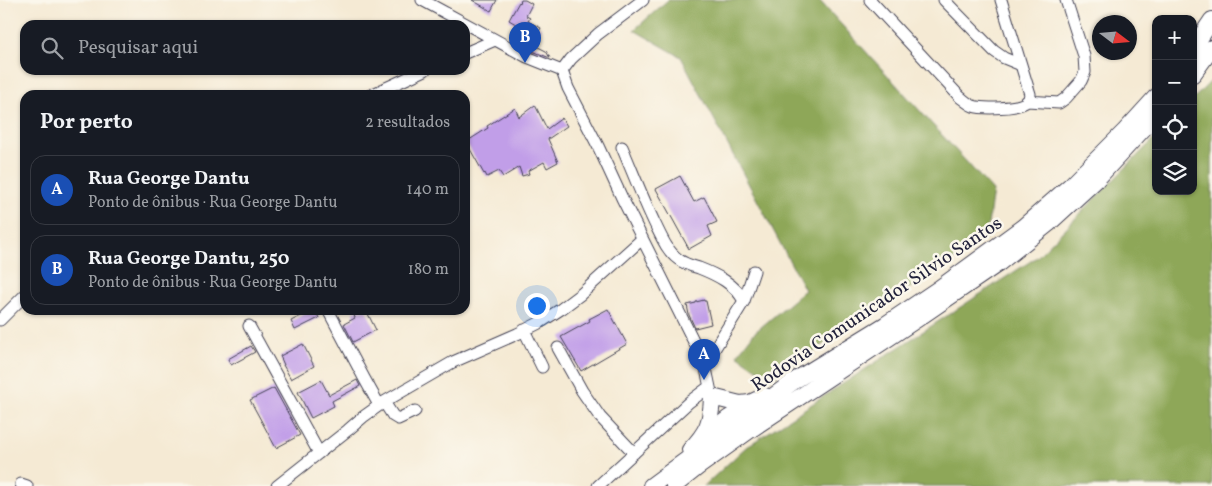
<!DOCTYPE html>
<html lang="pt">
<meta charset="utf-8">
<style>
body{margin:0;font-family:Vollkorn,serif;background:#20242c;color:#f1f3f6}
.controls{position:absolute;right:15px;top:15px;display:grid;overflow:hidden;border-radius:10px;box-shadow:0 1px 4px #0004}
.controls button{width:45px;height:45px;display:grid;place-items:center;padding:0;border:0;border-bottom:1px solid #363941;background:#171b24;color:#f1f3f6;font:25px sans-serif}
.compass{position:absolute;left:1092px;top:15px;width:45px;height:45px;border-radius:50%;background:#171b24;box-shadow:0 1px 4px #0004;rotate:106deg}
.you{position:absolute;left:536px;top:305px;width:18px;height:18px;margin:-12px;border:4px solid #fff;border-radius:50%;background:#1a73e8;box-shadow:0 0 0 8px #1a73e833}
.badge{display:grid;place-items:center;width:32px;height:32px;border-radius:50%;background:#d93025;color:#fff;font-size:16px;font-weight:700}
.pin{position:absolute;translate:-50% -41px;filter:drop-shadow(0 1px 2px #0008)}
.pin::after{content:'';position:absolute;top:26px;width:18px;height:15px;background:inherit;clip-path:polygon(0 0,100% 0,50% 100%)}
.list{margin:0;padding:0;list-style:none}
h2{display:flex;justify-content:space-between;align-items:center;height:65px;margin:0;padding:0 20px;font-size:21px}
h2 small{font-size:16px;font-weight:400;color:#9ea1a6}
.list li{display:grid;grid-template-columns:32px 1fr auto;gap:15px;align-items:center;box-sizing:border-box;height:70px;margin:0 10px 10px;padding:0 10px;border:1px solid #363941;border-radius:15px}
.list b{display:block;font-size:19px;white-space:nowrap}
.list p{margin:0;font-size:16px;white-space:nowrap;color:#9ea1a6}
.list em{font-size:16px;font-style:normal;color:#9ea1a6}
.icon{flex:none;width:28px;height:28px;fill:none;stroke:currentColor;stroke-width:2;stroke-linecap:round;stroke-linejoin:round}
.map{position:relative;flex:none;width:1212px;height:486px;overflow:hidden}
.search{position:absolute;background:#171b24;box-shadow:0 1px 4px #0004;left:20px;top:20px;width:450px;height:55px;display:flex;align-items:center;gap:12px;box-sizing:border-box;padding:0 18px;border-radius:15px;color:#9ea1a6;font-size:19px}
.panel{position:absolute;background:#171b24;box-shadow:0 1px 4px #0004;left:20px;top:90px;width:450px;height:225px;border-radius:15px}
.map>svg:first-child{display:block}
</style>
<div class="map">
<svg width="1212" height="486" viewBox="0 0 1212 486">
<rect width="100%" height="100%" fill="#fbf7ec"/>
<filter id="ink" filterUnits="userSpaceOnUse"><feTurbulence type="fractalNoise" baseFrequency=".02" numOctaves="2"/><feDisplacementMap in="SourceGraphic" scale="10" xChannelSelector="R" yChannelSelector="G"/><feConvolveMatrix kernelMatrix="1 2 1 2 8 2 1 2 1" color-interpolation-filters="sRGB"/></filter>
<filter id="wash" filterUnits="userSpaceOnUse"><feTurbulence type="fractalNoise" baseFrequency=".0096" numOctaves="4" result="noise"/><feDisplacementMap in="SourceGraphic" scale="20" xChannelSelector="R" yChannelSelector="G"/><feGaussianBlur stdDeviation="1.12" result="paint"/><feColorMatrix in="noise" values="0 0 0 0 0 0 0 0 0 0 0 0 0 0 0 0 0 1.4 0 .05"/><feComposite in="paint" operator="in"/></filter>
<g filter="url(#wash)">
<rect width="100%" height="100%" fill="#f5ead4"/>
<path fill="#8ea759" stroke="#58644a" d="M668,0H819L993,191L986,238L771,379L737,355L754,333L805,290L681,57L634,30Z
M1212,80V486H704L746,447L1037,257L1156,137V191H1193V99Z"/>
<g id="blocks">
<path fill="#c19ee8" d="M472,0H497L491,11Z
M521,0H525L532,4L526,16L530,18L528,21L541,28L532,44L546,51L550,58L530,50L518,44L526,30L509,20L519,2L520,3Z
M535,105L547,129L562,118L567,126L548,139L558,162L547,168L544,162L528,171L529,174L522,176L519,167L503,177L499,171L487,177L485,173L484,174L466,142L488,128L487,126L515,108L519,117Z
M680,176L694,202L704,197L717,222L708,226L712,236L689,249L656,189Z
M704,300V301H706L711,324L695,328L689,315L687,305L696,303V302Z
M608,309L627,344L581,371L561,337L590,321L589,319Z
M313,310H315L319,318L295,330L291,321Z
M357,310H366L376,330L353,342L344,324L355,318L353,312Z
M303,344L314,366L291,379L283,365H284L280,356Z
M251,346L255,352L231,365L228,359Z
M321,380L329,395L357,380L360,386L332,401L334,406L311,418L298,392Z
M274,388L300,435L276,448L250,400Z"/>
</g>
</g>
<g filter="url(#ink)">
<use href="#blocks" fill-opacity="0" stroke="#424052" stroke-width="1"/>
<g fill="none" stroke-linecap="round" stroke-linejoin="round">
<g stroke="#424052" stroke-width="13">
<path id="minor" d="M422,0L527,57L562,71
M870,0L960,97C964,100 968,104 973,106C982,109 1020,109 1027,101C1030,99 1029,97 1030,94L1001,0
M944,0L994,51L1004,58L1021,65
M465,53L495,40
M562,71L568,88L598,146L622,198L705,364L712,397
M562,71L571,59L598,34L643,0
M371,95L425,70
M1027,101L1059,103L1066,98L1081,81L1085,72L1084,56L1066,0
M622,147C633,173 643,199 655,224C661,236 667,251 678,259C684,264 692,266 699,268C717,275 735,284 744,301
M328,310L364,378L379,405
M0,320L25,295
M249,326L319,453
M524,330L542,367
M558,348L582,391L600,417L634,453
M705,364L744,301L754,271
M384,402L393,416L398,419L415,411
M706,433L726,417L748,403
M21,484L27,486
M277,486L348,430L363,417L384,402L453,362L517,334L541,322L561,309L581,294L642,239
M598,486L689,402L709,387"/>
</g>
<g stroke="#424052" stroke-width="18">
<path id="highway" d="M1193,48L1212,20
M1193,74L1212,48
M690,450C708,431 711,423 712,397L740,404L750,403L765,396
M651,486L794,381L885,325L937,290L1023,227L1071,185L1125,131L1156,97
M674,486L698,467L750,430L917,319L999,263L1048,224L1097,179L1156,115"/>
</g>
<use href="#minor" stroke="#fff" stroke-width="11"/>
<use href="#highway" stroke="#fff" stroke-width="16"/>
</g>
</g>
<g text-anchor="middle" stroke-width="5" stroke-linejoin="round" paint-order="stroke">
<g font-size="19" fill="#22223b" stroke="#fbf7ec">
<text transform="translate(876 303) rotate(-34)" y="7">Rodovia Comunicador Silvio Santos</text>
</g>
</g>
</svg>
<div class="controls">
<button>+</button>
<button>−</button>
<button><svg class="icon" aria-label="locate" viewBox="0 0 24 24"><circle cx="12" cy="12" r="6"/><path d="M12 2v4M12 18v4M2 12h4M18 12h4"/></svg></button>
<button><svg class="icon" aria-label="layers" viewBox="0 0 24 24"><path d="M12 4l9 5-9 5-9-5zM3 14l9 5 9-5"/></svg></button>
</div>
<svg class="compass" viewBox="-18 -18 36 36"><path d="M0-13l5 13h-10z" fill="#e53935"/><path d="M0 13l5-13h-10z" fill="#9ea1a6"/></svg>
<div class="you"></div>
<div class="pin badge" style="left:704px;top:380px;background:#1a4fb4">A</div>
<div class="pin badge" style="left:525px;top:63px;background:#1a4fb4">B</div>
<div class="search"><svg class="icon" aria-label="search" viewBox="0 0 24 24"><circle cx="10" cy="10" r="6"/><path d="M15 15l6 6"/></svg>Pesquisar aqui</div>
<section class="panel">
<h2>Por perto<small>2 resultados</small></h2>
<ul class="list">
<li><span class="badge" style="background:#1a4fb4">A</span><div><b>Rua George Dantu</b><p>Ponto de ônibus · Rua George Dantu</p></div><em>140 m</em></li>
<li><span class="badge" style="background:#1a4fb4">B</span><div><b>Rua George Dantu, 250</b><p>Ponto de ônibus · Rua George Dantu</p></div><em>180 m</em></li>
</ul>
</section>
</div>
